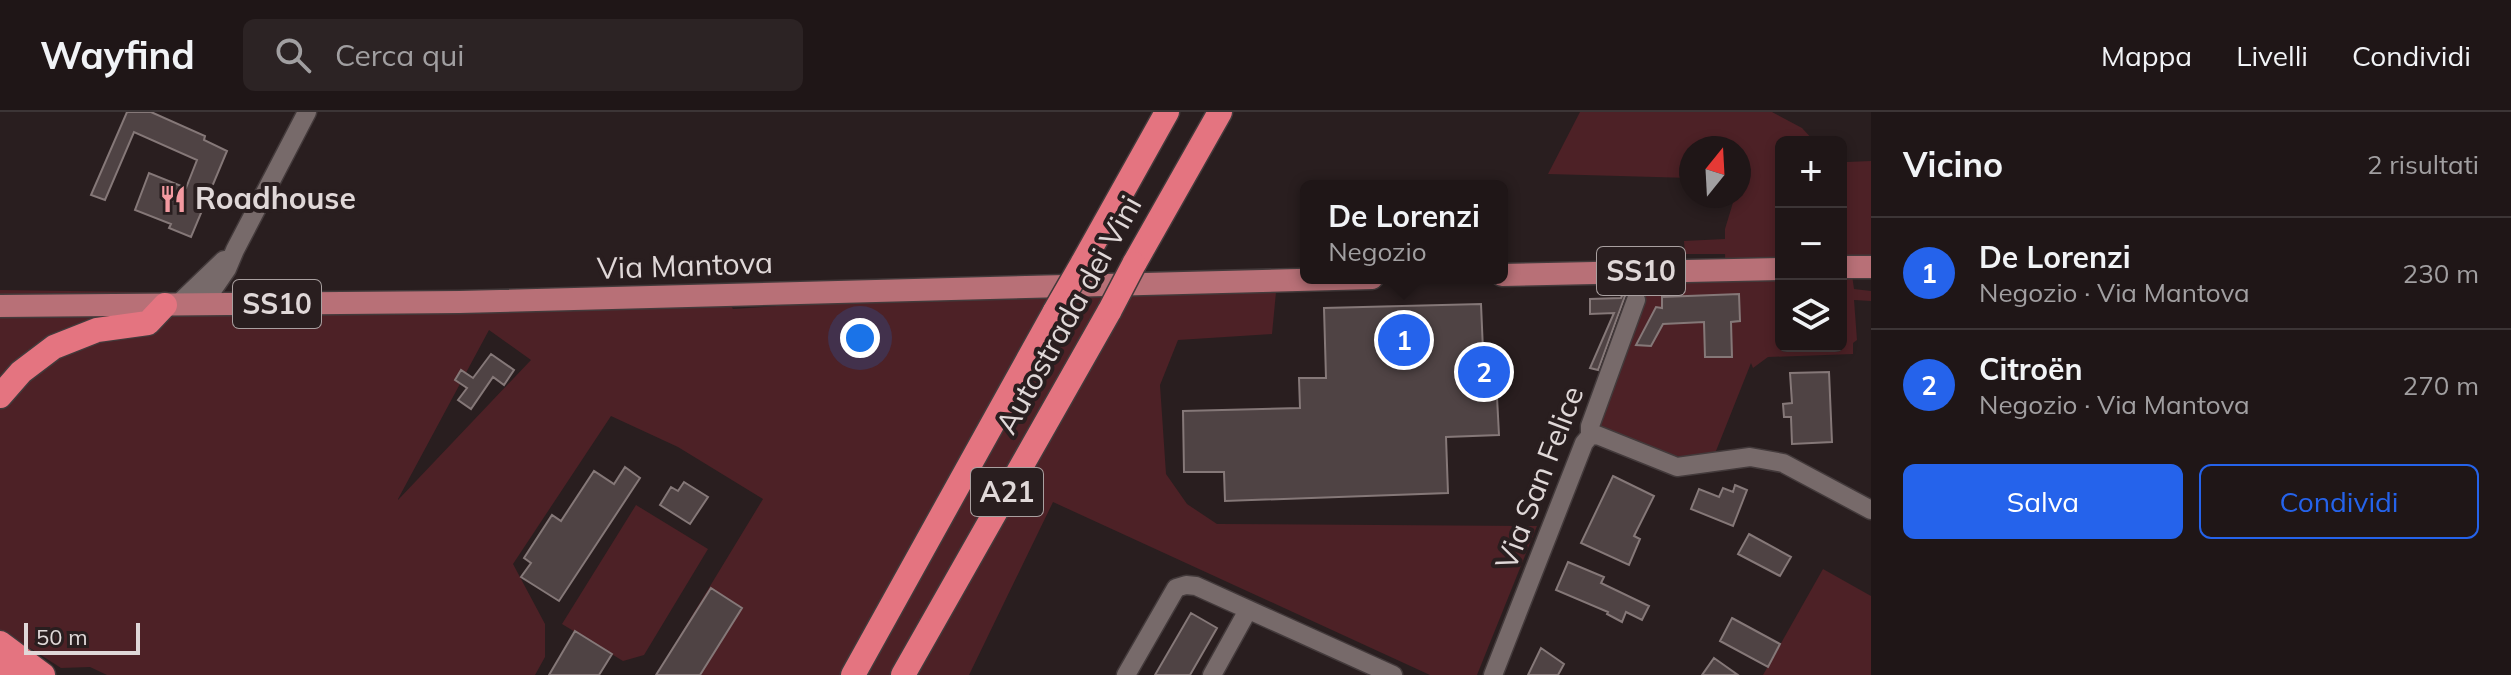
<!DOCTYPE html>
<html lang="it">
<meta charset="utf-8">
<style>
body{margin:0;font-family:Mulish,sans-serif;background:#2c2324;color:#f1f3f6}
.controls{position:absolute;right:24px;top:24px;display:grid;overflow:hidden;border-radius:12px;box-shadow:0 4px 12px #0003}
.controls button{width:72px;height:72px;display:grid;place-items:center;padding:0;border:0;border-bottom:2px solid #3c3536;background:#1f1617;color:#f1f3f6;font:40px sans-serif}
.compass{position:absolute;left:1679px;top:24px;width:72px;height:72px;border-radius:50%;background:#1f1617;box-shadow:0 4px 12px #0003;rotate:18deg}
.scale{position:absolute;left:24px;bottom:20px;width:116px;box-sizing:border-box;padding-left:8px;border:4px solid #e0d8d8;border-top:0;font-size:22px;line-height:28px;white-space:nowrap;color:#e0d8d8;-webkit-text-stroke:6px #291e1f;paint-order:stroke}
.you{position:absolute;left:860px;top:226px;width:28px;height:28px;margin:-20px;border:6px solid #fff;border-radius:50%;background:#1a73e8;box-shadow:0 0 0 12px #1a73e833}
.badge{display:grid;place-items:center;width:52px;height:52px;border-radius:50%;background:#2563eb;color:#fff;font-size:26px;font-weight:700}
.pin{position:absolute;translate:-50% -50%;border:4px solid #fff;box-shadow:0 2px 8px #0006}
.popup{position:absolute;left:1300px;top:68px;width:208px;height:104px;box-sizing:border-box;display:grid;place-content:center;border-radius:12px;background:#1f1617;filter:drop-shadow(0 2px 6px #0005);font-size:26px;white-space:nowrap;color:#a19fa1}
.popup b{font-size:30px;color:#f1f3f6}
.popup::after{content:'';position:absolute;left:50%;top:100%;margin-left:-16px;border:16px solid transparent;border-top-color:#1f1617}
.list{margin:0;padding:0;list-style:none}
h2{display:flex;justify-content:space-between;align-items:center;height:104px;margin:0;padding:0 32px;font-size:34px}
h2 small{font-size:26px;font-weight:400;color:#a19fa1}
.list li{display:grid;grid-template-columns:52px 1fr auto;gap:24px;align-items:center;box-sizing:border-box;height:112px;padding:0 32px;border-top:2px solid #3c3536}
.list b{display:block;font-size:30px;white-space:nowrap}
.list p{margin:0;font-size:26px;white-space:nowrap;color:#a19fa1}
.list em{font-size:26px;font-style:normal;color:#a19fa1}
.actions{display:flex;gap:16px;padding:24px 32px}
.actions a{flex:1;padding:18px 0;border:2px solid #2563eb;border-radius:12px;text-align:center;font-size:28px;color:#2563eb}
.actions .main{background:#2563eb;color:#fff}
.icon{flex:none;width:44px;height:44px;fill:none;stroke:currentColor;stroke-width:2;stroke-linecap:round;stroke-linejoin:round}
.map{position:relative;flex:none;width:1871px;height:563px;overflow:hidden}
header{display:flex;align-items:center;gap:48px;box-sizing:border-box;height:112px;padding:0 40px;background:#1f1617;border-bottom:2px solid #3c3536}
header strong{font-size:38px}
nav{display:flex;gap:44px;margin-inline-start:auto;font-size:28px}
.search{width:560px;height:72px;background:#2c2324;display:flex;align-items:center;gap:20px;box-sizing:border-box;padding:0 28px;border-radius:12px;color:#a19fa1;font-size:30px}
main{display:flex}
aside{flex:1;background:#1f1617}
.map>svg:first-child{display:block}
</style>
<header>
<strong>Wayfind</strong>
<div class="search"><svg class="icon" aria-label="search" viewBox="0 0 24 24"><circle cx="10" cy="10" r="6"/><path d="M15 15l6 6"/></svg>Cerca qui</div>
<nav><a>Mappa</a><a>Livelli</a><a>Condividi</a></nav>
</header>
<main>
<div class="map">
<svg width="1871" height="563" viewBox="0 0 1871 563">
<rect width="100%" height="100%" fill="#291e1f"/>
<path fill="#4d2126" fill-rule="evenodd" d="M1580,0H1772L1802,16L1815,30H1781V234H1841V46L1847,50L1871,49V163H1852L1854,177L1871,179V189L1854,188L1857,228L1853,231V242L1768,245L1753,256L1751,251L1712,349L1676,352L1590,318L1600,284L1649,166H1726L1725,142H1685L1684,129L1725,127V117L1735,84H1739V36H1691V66L1548,62Z
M719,177L733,197L1000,179L1153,177L1276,180L1272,222L1178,228L1160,273L1166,362L1187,392L1217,412L1537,414L1477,563H1430L1053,390L969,563H656L763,387L678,335L611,304L513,452L545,512V545L535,563H107L90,555L61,556L30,536L0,563V178L211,181ZM489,218L531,248L398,388V387Z
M636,393L708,437L644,543L623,549L562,512Z
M1823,457L1871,484V563H1763Z"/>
<path fill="#4f4344" stroke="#857878" stroke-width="2" d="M127,0H151L205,24L204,28L227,39L191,125L169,116L171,112L135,98L149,61L186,76L197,48L134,20L105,88L91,83Z
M1626,174H1630V178L1625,184L1598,258L1590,256L1614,201L1590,202V187L1621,186Z
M1739,182L1740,209L1731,210L1732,245H1705L1704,210L1663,212L1651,234L1636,233L1656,195L1662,196V185Z
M1481,192L1485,285H1497L1499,323L1446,325L1448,381L1225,389L1224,360H1184L1183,299L1300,296L1299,266H1326L1324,196Z
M491,242L514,258L504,273L493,265L471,297L458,288L467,276L455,268L461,258L473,266Z
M1829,260L1832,330L1792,332L1791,305H1784L1783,292L1792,291L1790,261Z
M625,355L640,366L559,489L521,465L531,451L524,446L552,403L561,409L594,359L614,372Z
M1613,364L1654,384L1634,424L1640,427L1629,453L1581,431Z
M684,370L708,385L690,412L660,393L671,375L678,379Z
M1735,373L1747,378L1733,414L1691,397L1699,377L1719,385L1723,376L1733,380Z
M1749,422L1791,445L1780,464L1738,442Z
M1568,450L1604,465L1601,471L1649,494L1642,508L1626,500L1622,510L1607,502L1608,500L1556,478Z
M711,476L742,496L700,563H656Z
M1191,501L1217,516L1190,563H1155Z
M1732,506L1780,532L1768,555L1720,529Z
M575,519L612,542L599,563H549Z
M1541,536L1564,552L1558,563H1528Z
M1714,546L1738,563H1702Z"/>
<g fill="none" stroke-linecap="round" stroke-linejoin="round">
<g stroke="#433a3b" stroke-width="21">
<path id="minor" d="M203,192L227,157L235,138L307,0
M177,193L224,148
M1590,324L1597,323L1677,355L1750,345L1783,351L1871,398
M1126,563L1176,476L1186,473L1196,474L1393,563
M1212,563L1248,498
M1493,563L1584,331L1590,324V314L1636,188"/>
</g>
<g stroke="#433a3b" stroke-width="25">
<path id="primary" d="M1841,155H1871
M1502,163L1781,157
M0,194L459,190L1372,166"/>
</g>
<g stroke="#433a3b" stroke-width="27">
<path id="motorway" d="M1082,152L1167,0
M1134,152L1220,0
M0,284L21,260L54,235L97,218L148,211L165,193
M0,531L43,563
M0,555L14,563
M853,563L1055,199
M903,563L1110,198"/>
</g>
<use href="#minor" stroke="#776a6a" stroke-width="18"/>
<use href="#primary" stroke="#b87077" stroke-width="22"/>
<use href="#motorway" stroke="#e47480" stroke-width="24"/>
<g stroke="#433a3b" stroke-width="27" stroke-linecap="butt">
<path id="motorway-bridge" d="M1110,198L1134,152
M1055,199L1082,152"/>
</g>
<use href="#motorway-bridge" stroke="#e47480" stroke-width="24"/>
</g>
<defs>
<g id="restaurant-bare" transform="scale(2.16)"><path d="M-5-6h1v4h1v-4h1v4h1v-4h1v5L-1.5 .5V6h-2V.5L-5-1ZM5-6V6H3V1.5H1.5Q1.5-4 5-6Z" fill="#f49aa1" stroke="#291e1f" stroke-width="2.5" paint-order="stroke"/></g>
</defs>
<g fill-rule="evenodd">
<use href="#restaurant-bare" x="173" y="87"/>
</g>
<g text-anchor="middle" stroke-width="8" stroke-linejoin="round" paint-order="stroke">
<g fill="#291e1f" stroke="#a9a0a0" stroke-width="2">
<rect x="1597" y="135" width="88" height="48" rx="6"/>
<rect x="233" y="168" width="88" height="48" rx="6"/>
<rect x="971" y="356" width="72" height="48" rx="6"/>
</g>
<g font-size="28" font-weight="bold" fill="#e0d8d8">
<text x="1641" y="169">SS10</text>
<text x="277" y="202">SS10</text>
<text x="1007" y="390">A21</text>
</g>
<g font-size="30" font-weight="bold" fill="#e0d8d8" stroke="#291e1f" text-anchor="start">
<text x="195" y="97">Roadhouse</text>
</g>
<g font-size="30" fill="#e0d8d8" stroke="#291e1f">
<text transform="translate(685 154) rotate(-2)" y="10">Via Mantova</text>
<text transform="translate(1069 203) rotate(-61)" y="10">Autostrada dei Vini</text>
<text transform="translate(1540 366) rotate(-69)" y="10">Via San Felice</text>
</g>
</g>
</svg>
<div class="controls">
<button>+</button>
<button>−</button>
<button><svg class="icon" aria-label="layers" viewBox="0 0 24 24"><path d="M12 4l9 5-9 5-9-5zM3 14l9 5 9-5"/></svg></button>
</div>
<svg class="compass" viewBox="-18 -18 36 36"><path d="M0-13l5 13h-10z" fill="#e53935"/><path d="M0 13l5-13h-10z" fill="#a19fa1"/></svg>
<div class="scale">50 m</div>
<div class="you"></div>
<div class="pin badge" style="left:1404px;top:228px">1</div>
<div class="popup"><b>De Lorenzi</b>Negozio</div>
<div class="pin badge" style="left:1484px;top:260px">2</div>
</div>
<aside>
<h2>Vicino<small>2 risultati</small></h2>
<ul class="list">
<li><span class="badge">1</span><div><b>De Lorenzi</b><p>Negozio · Via Mantova</p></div><em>230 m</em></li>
<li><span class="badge">2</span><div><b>Citroën</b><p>Negozio · Via Mantova</p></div><em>270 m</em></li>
</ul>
<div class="actions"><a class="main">Salva</a><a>Condividi</a></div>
</aside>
</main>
